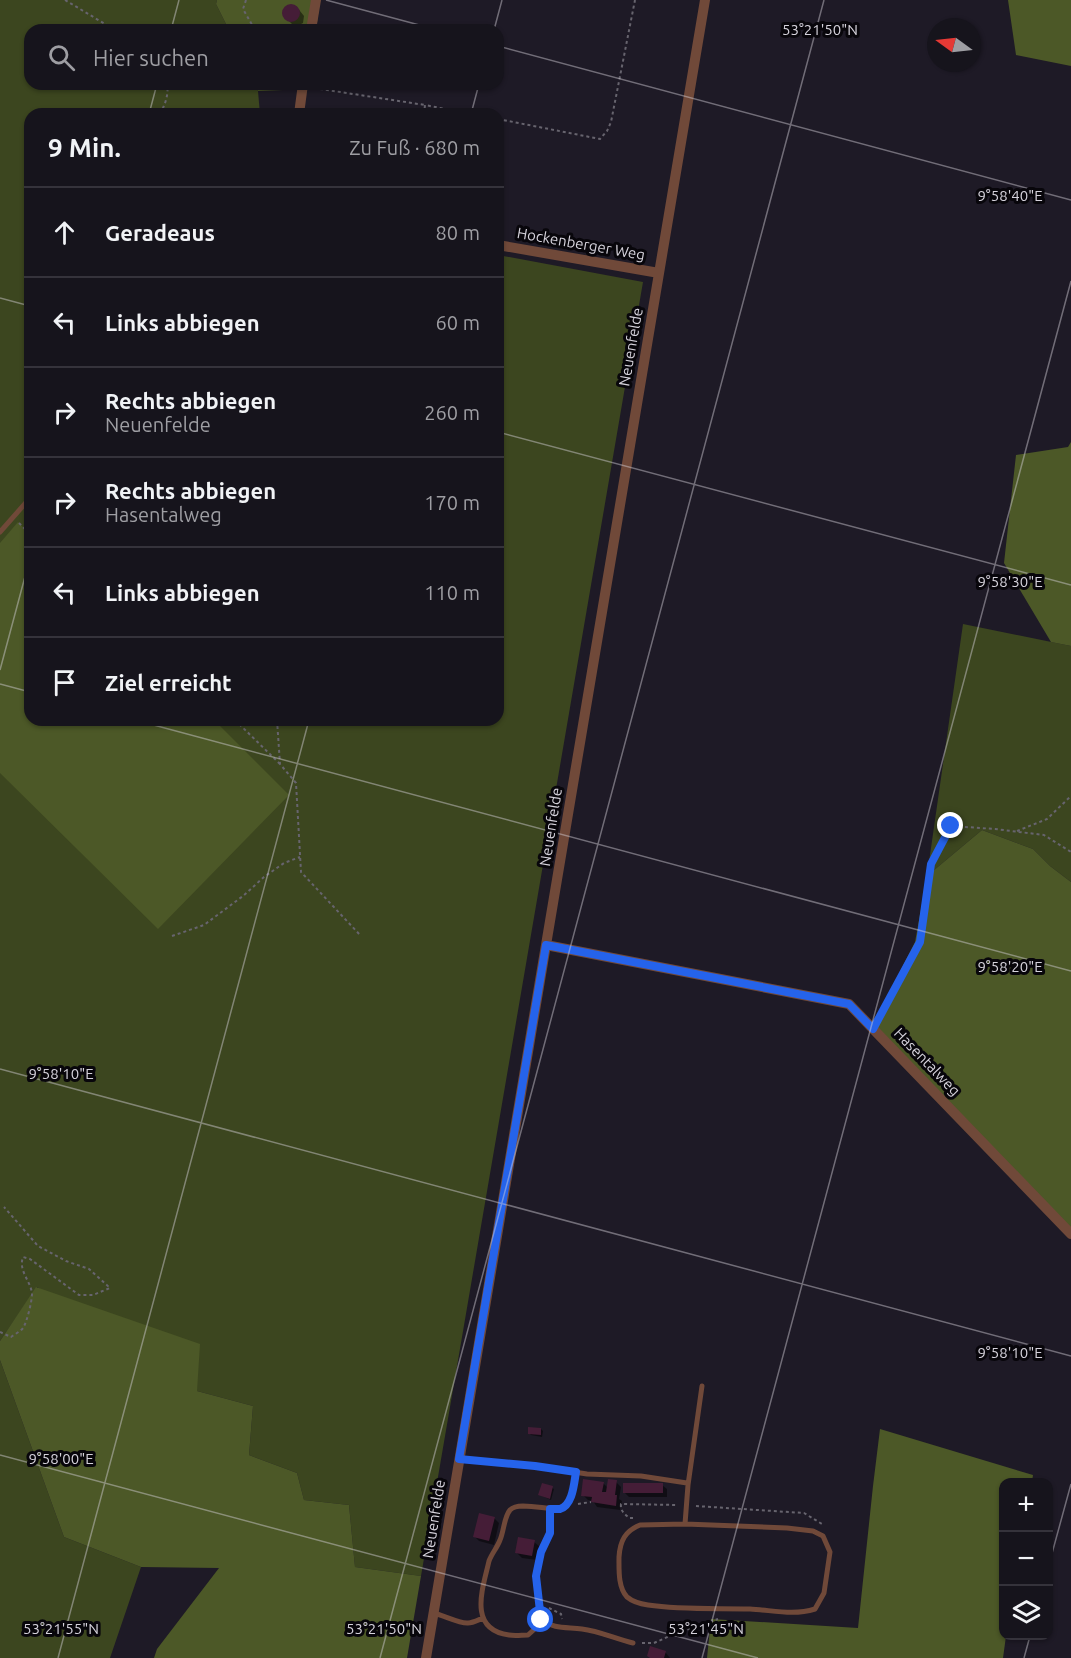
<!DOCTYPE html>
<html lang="de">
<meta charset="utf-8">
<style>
body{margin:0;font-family:Ubuntu,sans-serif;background:#232129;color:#f1f3f6}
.controls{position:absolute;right:18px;bottom:18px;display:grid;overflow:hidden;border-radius:12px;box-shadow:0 2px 4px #0004}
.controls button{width:54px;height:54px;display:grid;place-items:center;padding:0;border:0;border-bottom:2px solid #35333b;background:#16141c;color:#f1f3f6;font:30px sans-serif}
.compass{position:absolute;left:927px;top:18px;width:54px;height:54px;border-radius:50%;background:#16141c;box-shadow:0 2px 4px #0004;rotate:285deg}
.stop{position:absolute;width:18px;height:18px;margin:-14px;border:4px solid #2563eb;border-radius:50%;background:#fff}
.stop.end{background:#2563eb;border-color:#fff;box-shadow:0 2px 6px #0008}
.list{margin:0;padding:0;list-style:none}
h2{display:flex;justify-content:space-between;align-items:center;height:78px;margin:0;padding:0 24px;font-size:26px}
h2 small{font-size:20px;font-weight:400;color:#9e9ea3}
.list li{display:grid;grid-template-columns:39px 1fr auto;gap:18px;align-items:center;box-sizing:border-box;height:90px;padding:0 24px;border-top:2px solid #35333b}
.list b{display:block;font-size:22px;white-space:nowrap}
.list p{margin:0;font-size:20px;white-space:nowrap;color:#9e9ea3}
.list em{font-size:20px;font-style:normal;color:#9e9ea3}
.icon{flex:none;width:33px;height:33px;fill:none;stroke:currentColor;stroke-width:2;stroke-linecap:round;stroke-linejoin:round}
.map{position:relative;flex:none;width:1071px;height:1658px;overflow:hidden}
.search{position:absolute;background:#16141c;box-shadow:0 2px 4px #0004;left:24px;top:24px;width:480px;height:66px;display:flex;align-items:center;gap:15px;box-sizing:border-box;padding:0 21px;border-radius:18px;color:#9e9ea3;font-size:22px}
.panel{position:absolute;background:#16141c;box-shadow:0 2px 4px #0004;left:24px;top:108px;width:480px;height:618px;border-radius:18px}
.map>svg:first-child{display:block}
</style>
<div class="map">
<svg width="1071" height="1658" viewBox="0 0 1071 1658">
<rect width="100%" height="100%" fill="#1e1a26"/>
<path fill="#3c461f" d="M0,0H217L216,4L229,30H30V84H254L258,91L260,114H30V720H498V255L643,282L421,1576L355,1567L349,1505L304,1500L297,1473L249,1455L253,1406L197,1391L37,1287L0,1341Z
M963,624L1071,646V882L1050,866L1033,849L982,830L927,876Z
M0,1360L64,1537L141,1567L110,1658H0Z"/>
<path fill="#4c5827" d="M217,0H320L316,30H229L216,4Z
M1008,0H1071V66L1016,55Z
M254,84H308V89L258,91Z
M1071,442V646L1051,642L1004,563L1016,455L1068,447Z
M18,522L30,534V720H214L289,795L158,929L0,773V543Z
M982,830L1033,849L1050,866L1071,882V1228L872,1027L915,942L927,876Z
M36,1287L200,1344L197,1391L253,1406L249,1455L297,1473L304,1500L349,1505L355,1567L421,1576L407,1658H154L157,1649L219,1568L141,1567L64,1537L0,1360V1341Z
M880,1429L1033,1475L1032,1482H1004V1636H1006L1003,1658H707L711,1619L858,1628L873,1486Z"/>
<path fill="#0007" d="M291,5L296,6L304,16L303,23L297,26L292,24L287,19L284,12L286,7Z
M541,1429L543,1431L542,1437L531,1435L529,1433Z
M616,1482L621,1487L619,1499L622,1501L620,1510L597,1507L593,1501L588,1500L583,1495L603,1483L608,1488Z
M662,1485L667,1489V1497H629L624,1492Z
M552,1488L554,1489L551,1500L540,1495Z
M494,1518L499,1523L494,1545L479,1541L475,1537Z
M534,1542L539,1546L537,1560L522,1558L517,1553Z
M651,1648L666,1653L670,1658H651Z"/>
<path fill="#451d37" d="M282 13a9 9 0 1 1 18 0a9 9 0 1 1-18 0Z
M528,1427L541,1428V1435L528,1434Z
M583,1479L604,1482L602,1492H606L608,1479L617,1480L615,1495H617L616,1506L591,1502L592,1497L581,1496Z
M542,1483L553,1486L550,1499L538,1495Z
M623,1483H663V1493H623Z
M479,1513L495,1517L489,1541L473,1537Z
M518,1537L535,1540L532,1556L515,1553Z
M650,1646L666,1651L664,1658H650L647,1656Z"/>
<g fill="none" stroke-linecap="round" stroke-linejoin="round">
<path stroke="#67646e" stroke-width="2" stroke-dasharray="3 3" stroke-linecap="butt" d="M65,0L115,30
M246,0L243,9L255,30
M314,88L425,105
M160,114C165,105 169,94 167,84
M424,114L425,105L470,114
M498,119L600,139L607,131L611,122L635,0
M19,523L30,534
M235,720L280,764
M277,720L280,764L296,783L301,872L361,936
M1017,831L1047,819L1071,796
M172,936L204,925L243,896L264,877L284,863L300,857
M879,1018L920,942L931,864L951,826L995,829L1044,835L1071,852
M0,1332L11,1337C15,1334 21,1331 23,1328C27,1322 32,1301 32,1294C31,1281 18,1271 23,1257L30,1259L79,1295H93L110,1288L89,1269L66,1261L38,1246L4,1207
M578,1504L591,1502
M696,1506L804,1513L822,1524
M633,1518H629C625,1514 620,1511 621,1504L678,1505
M549,1608L561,1614L562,1619
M642,1643H654L674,1634L718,1619"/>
<path stroke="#704939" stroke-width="5" d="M0,532L30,498
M460,1459L535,1466L587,1474L641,1476L687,1483L688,1485L685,1524L640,1525C625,1531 620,1541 619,1557C619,1570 618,1587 627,1597C633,1602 641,1604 648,1605C682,1610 716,1608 750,1609C772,1610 793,1616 815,1609L824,1593L830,1552L823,1536L813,1531L787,1528L685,1524
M688,1485L702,1386
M550,1509V1533L541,1552L536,1576L541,1620L538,1626L528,1635C522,1635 515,1636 509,1635C467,1629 483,1588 489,1561C492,1553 497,1548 500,1540C504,1531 504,1517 510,1510C514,1506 519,1506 523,1506C564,1508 568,1519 576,1472
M433,1613C443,1615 460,1624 468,1623C473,1623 478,1620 483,1618
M541,1620C554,1629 566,1627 582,1629C599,1631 616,1639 633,1643"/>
<path stroke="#704939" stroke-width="10" d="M311,30L316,0
M299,114L303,84
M498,245L659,273
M546,945L849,1004L1071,1234
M426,1658L705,0"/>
</g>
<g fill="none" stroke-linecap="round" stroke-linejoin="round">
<path stroke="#2563eb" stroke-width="8" d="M541,1620L536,1576L541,1552L550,1533V1509C552,1509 559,1509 560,1509C573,1505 574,1483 576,1472L535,1466L459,1459L546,945L849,1004L873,1029L920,942L931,864L951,826"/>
</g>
<path fill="none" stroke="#d6d3dc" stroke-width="1.5" stroke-opacity="0.45" d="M326,0L438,30M171,30L179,0M494,30L502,0M498,46L1071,200M149,114L157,84M471,114L479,84M0,298L30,306M498,432L1071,585M0,670L30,558M0,684L30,692M135,720L1071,971M0,1069L1071,1356M0,1455L758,1658M1048,1568L1071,1484M58,1658L309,720M380,1658L824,0M702,1658L1071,281M1024,1658L1030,1636"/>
<g text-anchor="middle" stroke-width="6" stroke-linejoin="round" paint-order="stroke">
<g font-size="15" fill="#d6d3dc" stroke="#08060b">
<text transform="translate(581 244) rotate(10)" y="5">Hockenberger Weg</text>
<text transform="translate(631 347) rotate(-80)" y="5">Neuenfelde</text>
<text transform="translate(551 827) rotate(-81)" y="5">Neuenfelde</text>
<text transform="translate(927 1062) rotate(46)" y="5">Hasentalweg</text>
<text transform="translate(434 1519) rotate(-81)" y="5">Neuenfelde</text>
</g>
</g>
<g font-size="15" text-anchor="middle" fill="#d6d3dc" stroke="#08060b" stroke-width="6" stroke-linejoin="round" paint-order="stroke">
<text x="820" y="35">53°21'50"N</text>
<text x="1010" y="201">9°58'40"E</text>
<text x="1010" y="587">9°58'30"E</text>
<text x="1010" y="972">9°58'20"E</text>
<text x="61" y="1079">9°58'10"E</text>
<text x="1010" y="1358">9°58'10"E</text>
<text x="61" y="1464">9°58'00"E</text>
<text x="61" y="1634">53°21'55"N</text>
<text x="384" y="1634">53°21'50"N</text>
<text x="706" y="1634">53°21'45"N</text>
</g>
</svg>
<div class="controls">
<button>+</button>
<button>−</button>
<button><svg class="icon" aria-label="layers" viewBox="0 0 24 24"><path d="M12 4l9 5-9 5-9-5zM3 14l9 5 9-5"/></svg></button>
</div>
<svg class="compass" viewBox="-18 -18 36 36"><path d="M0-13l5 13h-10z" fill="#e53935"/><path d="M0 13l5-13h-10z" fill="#9e9ea3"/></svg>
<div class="stop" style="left:541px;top:1620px"></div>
<div class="stop end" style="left:951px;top:826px"></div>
<div class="search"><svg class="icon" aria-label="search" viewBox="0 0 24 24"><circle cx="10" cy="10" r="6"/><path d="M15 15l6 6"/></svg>Hier suchen</div>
<section class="panel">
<h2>9 Min.<small>Zu Fuß · 680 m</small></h2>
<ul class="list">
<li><svg class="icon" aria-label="ahead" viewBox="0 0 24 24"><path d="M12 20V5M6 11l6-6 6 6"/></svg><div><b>Geradeaus</b></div><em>80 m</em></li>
<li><svg class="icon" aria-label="left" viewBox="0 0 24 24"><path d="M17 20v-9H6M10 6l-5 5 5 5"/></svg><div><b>Links abbiegen</b></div><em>60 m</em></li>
<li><svg class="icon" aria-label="right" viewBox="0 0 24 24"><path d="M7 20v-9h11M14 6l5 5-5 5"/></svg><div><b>Rechts abbiegen</b><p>Neuenfelde</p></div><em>260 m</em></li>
<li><svg class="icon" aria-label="right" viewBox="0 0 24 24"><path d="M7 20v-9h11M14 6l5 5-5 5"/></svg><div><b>Rechts abbiegen</b><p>Hasentalweg</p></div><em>170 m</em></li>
<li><svg class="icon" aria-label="left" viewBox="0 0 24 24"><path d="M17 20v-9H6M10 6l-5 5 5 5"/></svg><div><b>Links abbiegen</b></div><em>110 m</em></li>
<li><svg class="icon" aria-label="arrive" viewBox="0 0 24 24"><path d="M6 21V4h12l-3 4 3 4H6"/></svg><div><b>Ziel erreicht</b></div></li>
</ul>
</section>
</div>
